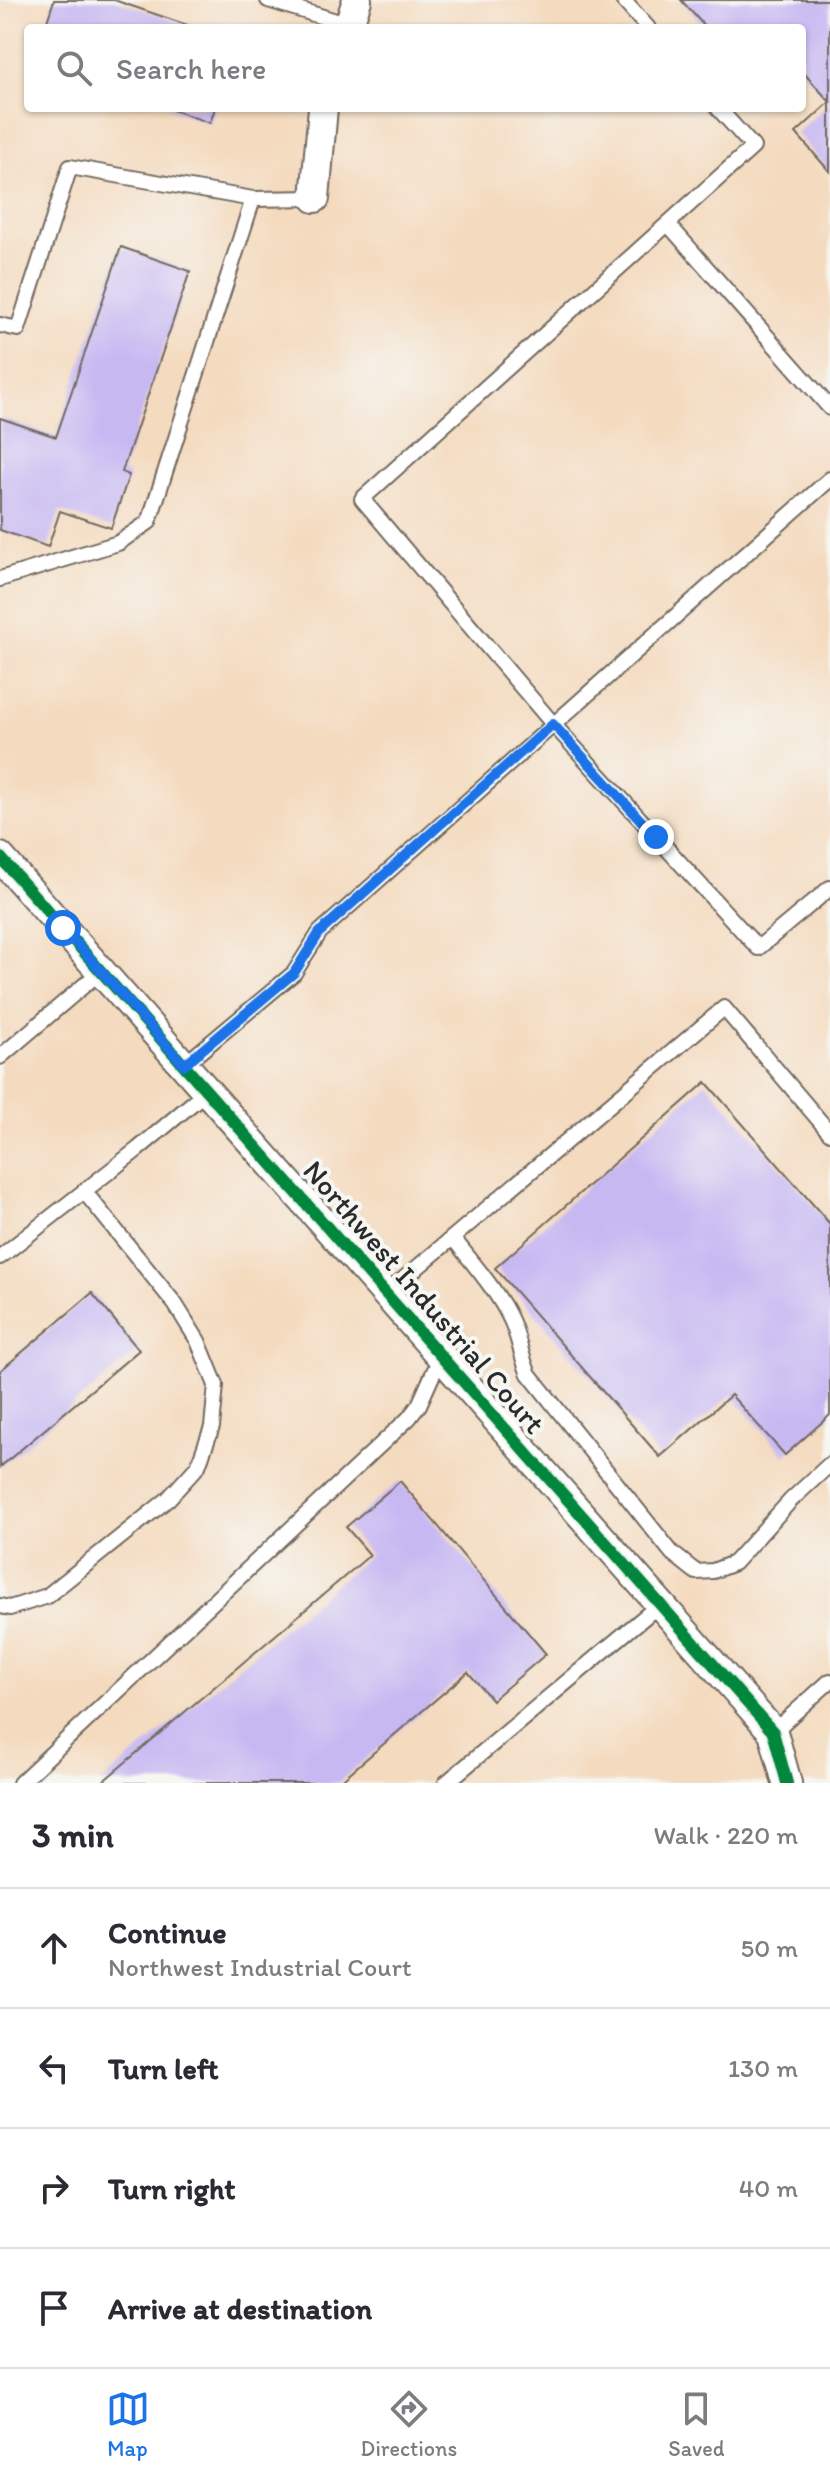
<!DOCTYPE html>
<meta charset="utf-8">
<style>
body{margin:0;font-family:Itim,sans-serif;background:#f2f2f3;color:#2b2b33}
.stop{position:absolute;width:24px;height:24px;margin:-18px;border:6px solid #1a73e8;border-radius:50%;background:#fff}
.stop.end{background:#1a73e8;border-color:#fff;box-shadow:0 2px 8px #0008}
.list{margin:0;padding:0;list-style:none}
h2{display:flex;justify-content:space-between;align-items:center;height:104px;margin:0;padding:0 32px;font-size:34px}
h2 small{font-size:26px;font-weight:400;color:#7c7c81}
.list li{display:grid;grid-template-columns:52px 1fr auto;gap:24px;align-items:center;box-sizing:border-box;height:120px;padding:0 32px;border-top:2px solid #e1e1e2}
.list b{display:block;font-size:30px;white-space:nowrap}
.list p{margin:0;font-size:26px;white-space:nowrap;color:#7c7c81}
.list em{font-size:26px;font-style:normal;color:#7c7c81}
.icon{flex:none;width:44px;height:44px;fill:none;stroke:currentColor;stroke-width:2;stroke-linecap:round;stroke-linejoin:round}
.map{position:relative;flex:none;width:830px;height:1783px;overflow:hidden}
.search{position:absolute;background:#fff;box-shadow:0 2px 6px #0004;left:24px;right:24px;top:24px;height:88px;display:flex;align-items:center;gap:20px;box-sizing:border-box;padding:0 28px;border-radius:8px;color:#7c7c81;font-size:30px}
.sheet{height:584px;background:#fff}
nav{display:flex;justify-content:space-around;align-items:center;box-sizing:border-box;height:112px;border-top:2px solid #e1e1e2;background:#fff;font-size:22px;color:#7c7c81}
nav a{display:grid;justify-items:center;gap:4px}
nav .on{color:#1a73e8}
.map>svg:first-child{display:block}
</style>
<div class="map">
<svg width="830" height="1783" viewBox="0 0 830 1783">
<rect width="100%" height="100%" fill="#f6f6f2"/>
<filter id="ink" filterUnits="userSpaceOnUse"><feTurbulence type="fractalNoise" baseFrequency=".0125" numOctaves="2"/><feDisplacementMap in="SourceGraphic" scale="16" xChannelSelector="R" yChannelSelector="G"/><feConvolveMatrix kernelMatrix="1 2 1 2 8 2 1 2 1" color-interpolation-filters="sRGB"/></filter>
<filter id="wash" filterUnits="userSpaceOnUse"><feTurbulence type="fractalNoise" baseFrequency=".006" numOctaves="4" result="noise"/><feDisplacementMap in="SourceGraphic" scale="32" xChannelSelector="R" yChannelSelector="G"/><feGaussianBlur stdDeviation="1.8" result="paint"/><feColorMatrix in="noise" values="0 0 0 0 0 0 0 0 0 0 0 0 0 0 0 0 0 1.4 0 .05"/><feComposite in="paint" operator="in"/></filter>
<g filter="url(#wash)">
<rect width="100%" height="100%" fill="#f4dabe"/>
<g id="blocks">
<path fill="#c7b8f2" d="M54,0H114L196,28H45Z
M681,0H830V172L796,133L830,102L802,71V28H706Z
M167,108H215L210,123Z
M121,247L190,271L122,472L129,475L111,528L60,511L48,547L0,530V418L56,437Z
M706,1082L830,1224V1415L785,1455L731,1395L660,1457L495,1268Z
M92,1293L139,1350L0,1467V1371Z
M400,1481L546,1654L492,1700L468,1672L338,1783H101L370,1555L346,1527Z"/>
</g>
</g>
<g filter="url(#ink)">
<use href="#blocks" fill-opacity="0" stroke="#71685e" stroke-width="2"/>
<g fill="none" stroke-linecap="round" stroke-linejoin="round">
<g stroke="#71685e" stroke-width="18">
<path id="service" d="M268,0L349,25
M623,0L648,28
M718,108L753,147L362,499L553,724L758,948L830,888
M668,224L830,408
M0,325L18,329L70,167L253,199L315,198
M0,579L118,543L149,522L253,199
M0,1057L101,971
M184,1065L294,973L320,932L830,479
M453,1238C473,1264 497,1290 511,1320C519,1337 521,1357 529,1374L672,1553L696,1572L713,1571L734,1563L791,1500L830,1464
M0,1257L138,1149L207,1091
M386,1294L724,1008L830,1133
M0,1606L10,1608L47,1596L168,1499L198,1466L212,1427L216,1385L198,1341L175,1304L84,1191
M773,1732L830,1681
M20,1783L409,1418L419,1405L441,1356
M446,1783L660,1604"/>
</g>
<g stroke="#71685e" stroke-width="32">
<path id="minor" d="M348,28L357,0
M315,198L323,108
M0,857L773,1732L787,1783"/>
</g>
<use href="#service" stroke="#fff" stroke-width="14"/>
<use href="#minor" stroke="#fff" stroke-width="28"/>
<g stroke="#f6f6f2" stroke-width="17">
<path id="cycleway" d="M0,857L773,1732L787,1783"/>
</g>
<use href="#cycleway" stroke="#00873e" stroke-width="12"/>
</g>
</g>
<g fill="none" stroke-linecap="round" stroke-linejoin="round" filter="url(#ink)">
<path stroke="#1a73e8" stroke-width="10" d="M63,928L184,1065L294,973L320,932L553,724L656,837"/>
</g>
<g text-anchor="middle" stroke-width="8" stroke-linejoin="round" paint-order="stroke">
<g font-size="30" fill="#2b2b2b" stroke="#f6f6f2">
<text transform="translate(424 1297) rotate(49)" y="10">Northwest Industrial Court</text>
</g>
</g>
</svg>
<div class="stop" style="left:63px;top:928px"></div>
<div class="stop end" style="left:656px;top:837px"></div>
<div class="search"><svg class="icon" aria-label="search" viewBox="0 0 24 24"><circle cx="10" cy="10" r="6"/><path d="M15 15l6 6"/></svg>Search here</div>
</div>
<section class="sheet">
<h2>3 min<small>Walk · 220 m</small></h2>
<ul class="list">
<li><svg class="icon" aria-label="ahead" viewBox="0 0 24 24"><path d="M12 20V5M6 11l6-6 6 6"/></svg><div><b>Continue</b><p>Northwest Industrial Court</p></div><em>50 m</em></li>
<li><svg class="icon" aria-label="left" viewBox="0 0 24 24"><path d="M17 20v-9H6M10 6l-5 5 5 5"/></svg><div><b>Turn left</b></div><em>130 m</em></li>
<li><svg class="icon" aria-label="right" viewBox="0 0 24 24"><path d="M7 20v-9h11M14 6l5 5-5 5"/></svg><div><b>Turn right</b></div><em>40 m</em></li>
<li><svg class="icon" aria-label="arrive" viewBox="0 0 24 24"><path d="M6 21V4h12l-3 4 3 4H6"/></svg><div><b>Arrive at destination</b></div></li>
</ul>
</section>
<nav>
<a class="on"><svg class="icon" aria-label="map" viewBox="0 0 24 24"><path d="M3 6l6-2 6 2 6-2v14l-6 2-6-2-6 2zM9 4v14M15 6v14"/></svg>Map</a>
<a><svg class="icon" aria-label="directions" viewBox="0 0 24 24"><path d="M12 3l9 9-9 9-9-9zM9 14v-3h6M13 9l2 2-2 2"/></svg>Directions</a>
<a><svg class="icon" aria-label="saved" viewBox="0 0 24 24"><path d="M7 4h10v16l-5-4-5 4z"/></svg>Saved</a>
</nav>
